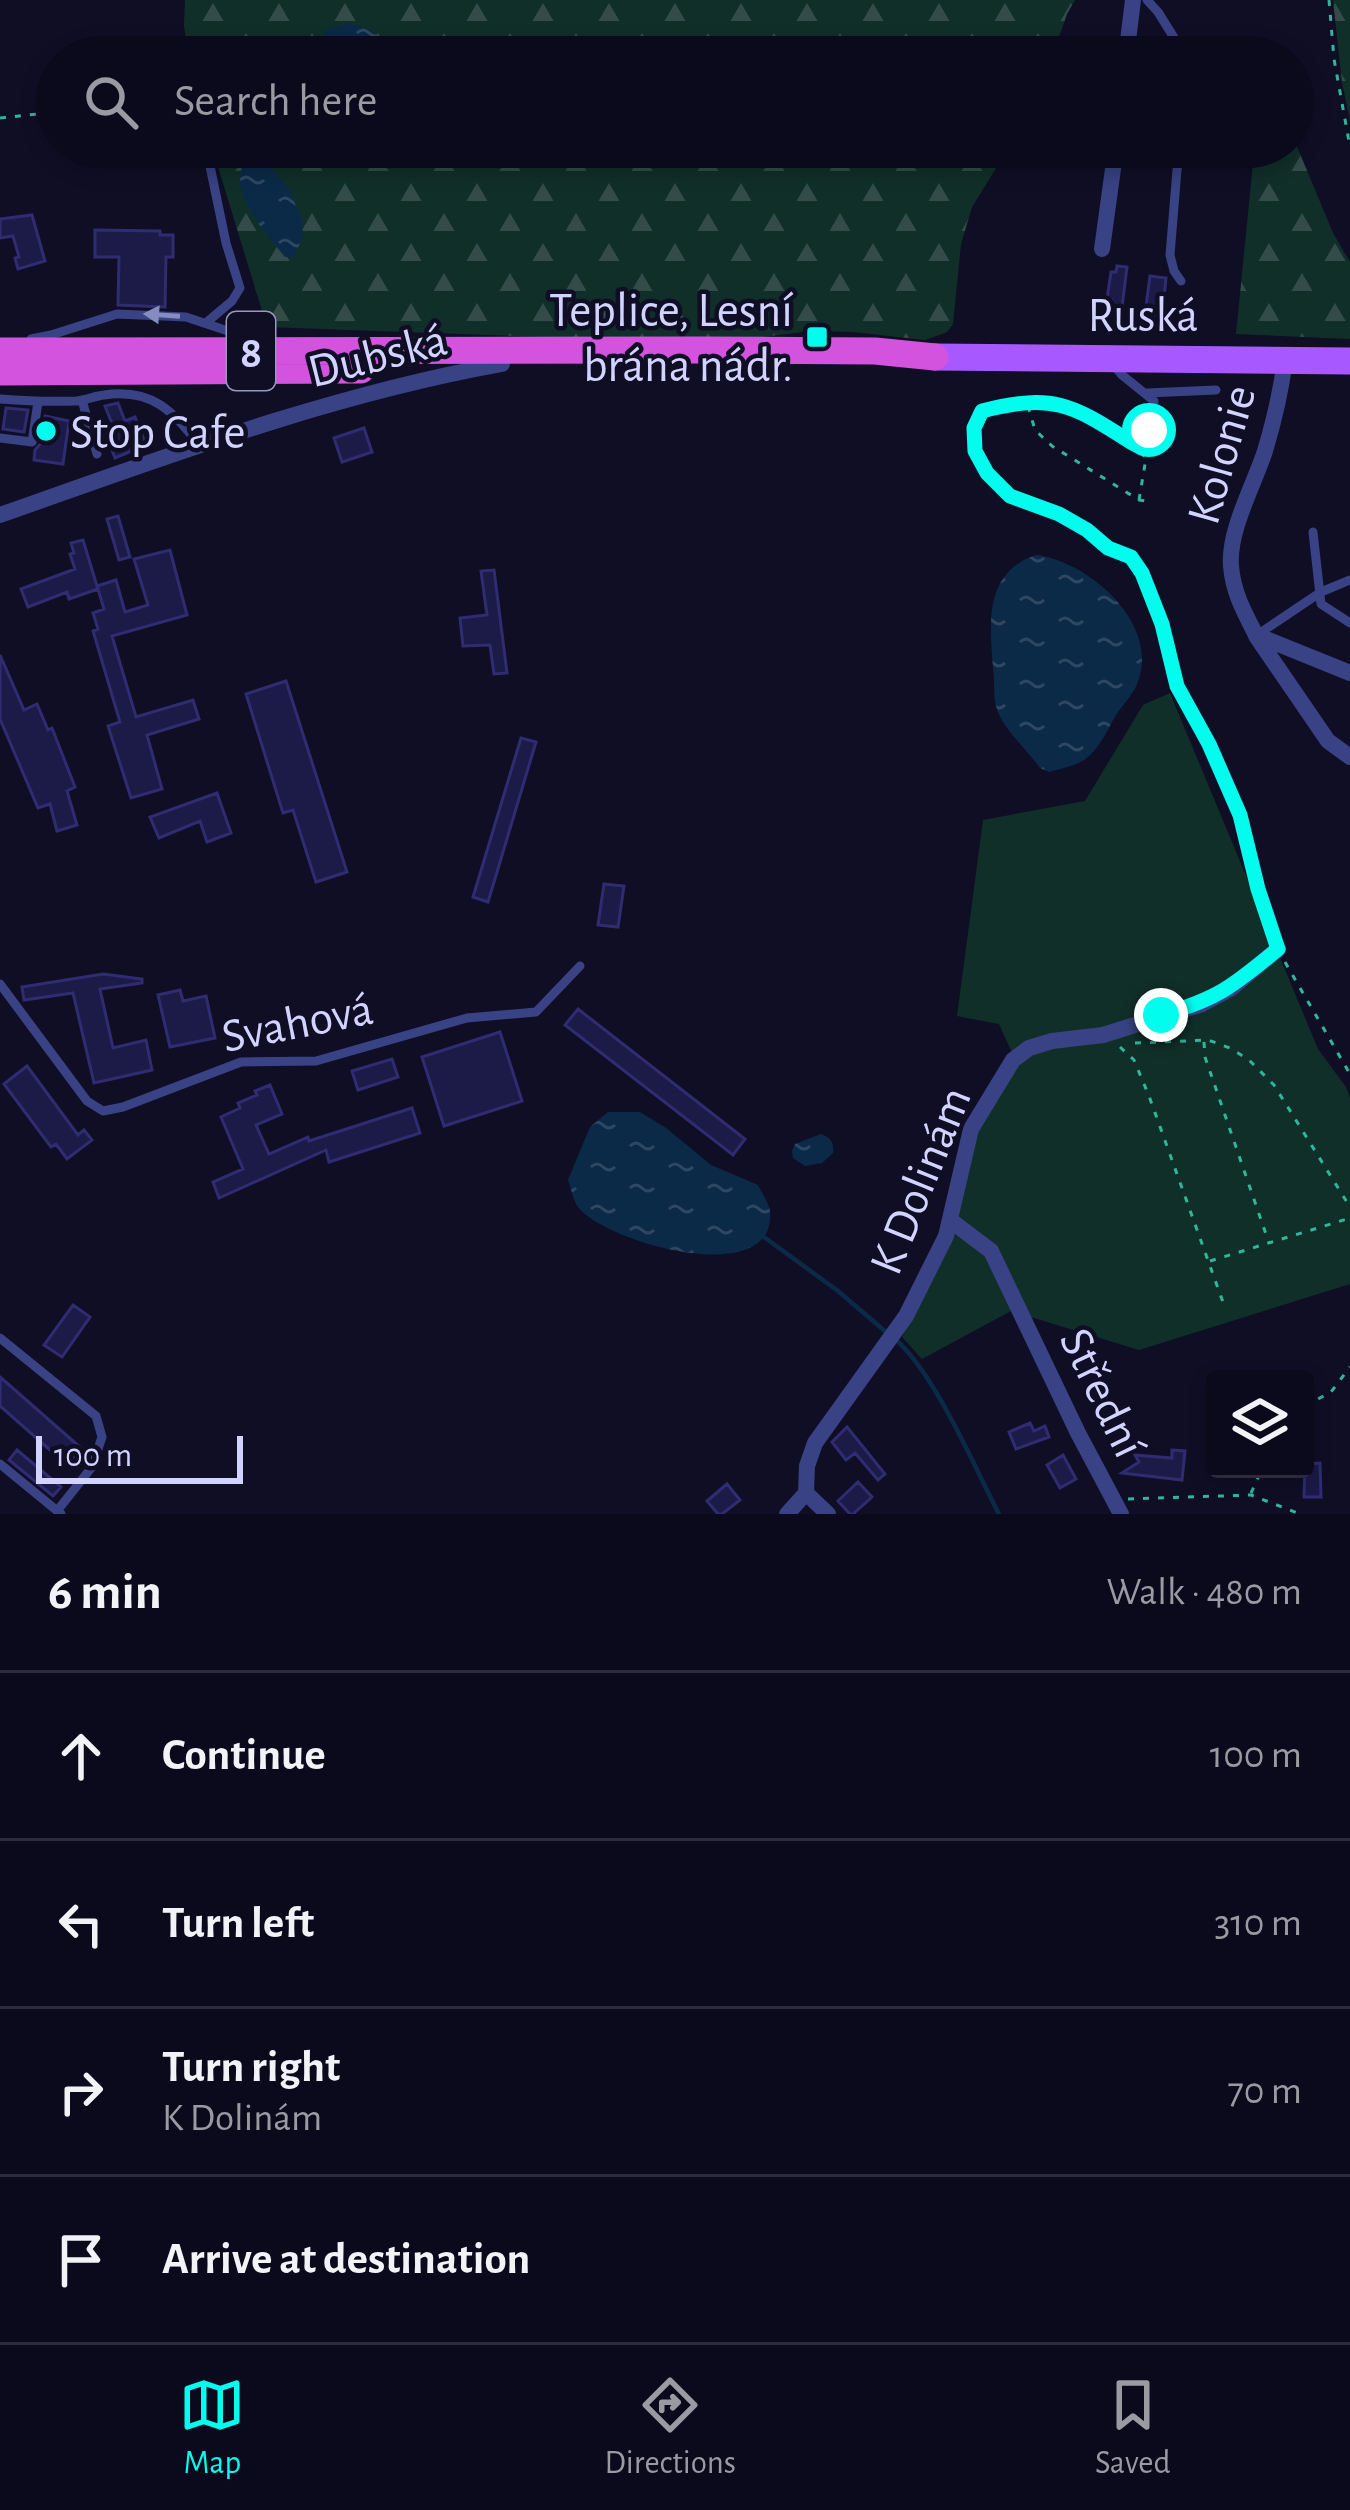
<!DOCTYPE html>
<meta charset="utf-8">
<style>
body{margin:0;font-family:"Alegreya Sans",sans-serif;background:#141325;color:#f1f3f6}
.controls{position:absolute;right:36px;bottom:36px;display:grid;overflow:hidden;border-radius:12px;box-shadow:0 6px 18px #0003}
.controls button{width:108px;height:108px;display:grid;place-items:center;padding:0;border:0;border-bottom:3px solid #2b2b3b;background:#0b0a1c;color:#f1f3f6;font:60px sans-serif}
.scale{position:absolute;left:36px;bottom:30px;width:207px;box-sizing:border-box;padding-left:12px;border:6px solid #d2d4ff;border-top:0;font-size:33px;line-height:42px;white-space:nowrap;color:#d2d4ff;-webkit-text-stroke:9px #0f0e25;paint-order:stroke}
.stop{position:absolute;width:36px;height:36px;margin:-27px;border:9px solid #00fdee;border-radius:50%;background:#fff}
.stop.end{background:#00fdee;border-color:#fff;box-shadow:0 3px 12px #0008}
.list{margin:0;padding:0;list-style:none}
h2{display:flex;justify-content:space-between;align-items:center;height:156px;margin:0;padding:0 48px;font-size:51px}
h2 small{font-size:39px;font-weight:400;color:#9a9aa3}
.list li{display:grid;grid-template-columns:78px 1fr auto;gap:36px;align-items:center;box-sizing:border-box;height:168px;padding:0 48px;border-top:3px solid #2b2b3b}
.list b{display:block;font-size:45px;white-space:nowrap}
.list p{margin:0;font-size:39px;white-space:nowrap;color:#9a9aa3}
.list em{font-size:39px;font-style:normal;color:#9a9aa3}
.icon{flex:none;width:66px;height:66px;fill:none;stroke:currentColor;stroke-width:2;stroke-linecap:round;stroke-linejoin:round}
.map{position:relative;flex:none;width:1350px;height:1514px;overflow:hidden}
.search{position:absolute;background:#0b0a1c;box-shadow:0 6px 18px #0003;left:36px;right:36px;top:36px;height:132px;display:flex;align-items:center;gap:30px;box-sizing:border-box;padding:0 42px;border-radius:66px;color:#9a9aa3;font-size:45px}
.sheet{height:828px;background:#0b0a1c}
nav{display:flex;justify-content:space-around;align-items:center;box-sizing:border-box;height:168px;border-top:3px solid #2b2b3b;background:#0b0a1c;font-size:33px;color:#9a9aa3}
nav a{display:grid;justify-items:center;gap:6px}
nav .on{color:#00fdee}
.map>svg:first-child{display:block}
</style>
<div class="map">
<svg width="1350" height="1514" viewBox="0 0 1350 1514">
<defs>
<pattern id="forest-firs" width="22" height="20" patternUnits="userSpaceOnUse" patternTransform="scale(3)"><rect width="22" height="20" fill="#112f29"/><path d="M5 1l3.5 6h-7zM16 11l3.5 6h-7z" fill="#334c49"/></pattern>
<pattern id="water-ripples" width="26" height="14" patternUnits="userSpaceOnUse" patternTransform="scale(3)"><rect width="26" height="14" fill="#0b2a47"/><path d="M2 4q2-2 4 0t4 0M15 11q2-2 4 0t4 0" fill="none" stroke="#2e4863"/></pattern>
</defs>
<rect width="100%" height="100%" fill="#0f0e25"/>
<path fill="#112f29" d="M1170,693L1318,1049L1346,1087L1350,1098V1284L1139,1350L1011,1311L922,1359L902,1337L953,1235L977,1132L1017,1064L999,1024L957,1016L983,820L1085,801L1143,705Z"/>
<path fill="url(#forest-firs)" d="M185,0H1075L1067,14L1052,57H389L313,53L314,57H189L184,26Z
M1333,0H1350V120L1342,83Z
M1293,137L1333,233L1350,262V339L1236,334L1253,164L1259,147H1293Z
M212,147H1009L972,207L961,244L953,324L947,332L925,340L853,332L812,331L761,337L570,338L267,327Z"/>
<path fill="url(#water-ripples)" d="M348,24C371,28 384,34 389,57H314L313,46L326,29Z
M248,158L264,162L288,187L302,220L303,236L294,257H285C266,234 222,187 248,158Z
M1036,555C1088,561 1162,624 1137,684C1133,695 1122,705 1116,715C1107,730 1099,750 1084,760C1075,766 1059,769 1049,772L1040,768C1027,749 1002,729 996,706C993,694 995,680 993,668C990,624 983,573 1036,555Z
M608,1112H640L666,1128L711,1165L758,1185C762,1193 769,1204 770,1211C777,1291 606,1243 578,1207C573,1200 571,1188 568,1180L590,1127Z
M821,1134C831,1138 834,1142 833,1153L822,1163L805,1166L793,1158L792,1151L795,1144Z"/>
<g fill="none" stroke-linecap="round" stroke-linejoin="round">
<path stroke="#0b2a47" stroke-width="4.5" d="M764,1237L838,1291L886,1332
M895,1339C934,1372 974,1466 999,1514"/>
</g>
<path fill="#1c1a46" stroke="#2f2c72" stroke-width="3" d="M32,215L45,261L18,269L15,258L19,257L13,236L0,238V219Z
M95,230L160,231V235H173V257H166L165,307L118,305L119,257H95Z
M1117,266L1127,267L1121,315L1110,313L1112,300L1107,299L1111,272H1116Z
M1150,276L1166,278L1162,316L1145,314Z
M118,403L125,421L135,417L146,445L115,458L104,429L113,426L105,406Z
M6,408L28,410L24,432L3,429Z
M45,416L69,421L63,464L34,460L35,450L41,443Z
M364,428L372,452L342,462L334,438Z
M118,516L130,557L119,560L107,519Z
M83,540L97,586L116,580L125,612L148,605L134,559L170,550L187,615L112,636L136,717L193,700L199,719L147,735L162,789L131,798L108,726L120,722L93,631L98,629L93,613L104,609L98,589L69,599L67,592L28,607L21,589L75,569L70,554L74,553L71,543Z
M494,570L507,673L494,674L490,645L463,646L460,618L487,615L481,571Z
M0,655L24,710L37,704L48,730L52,728L75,787L67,791L77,825L57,831L50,804L38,808L0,719Z
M286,681L347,872L316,882L293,810L283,813L246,694Z
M521,738L536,742L488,902L473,897Z
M217,793L231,833L207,842L200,821L159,838L150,817Z
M604,884L624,886L618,927L598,925Z
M103,974L142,979V983L100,989L113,1048L146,1040L152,1070L94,1083L73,993L24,1000L22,987Z
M180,990L183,1001L206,996L215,1038L170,1047L158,995Z
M578,1009L745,1139L733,1155L565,1025Z
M500,1032L522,1101L444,1126L422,1057Z
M392,1059L398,1077L358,1090L352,1071Z
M27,1066L78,1135L84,1130L92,1140L67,1159L56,1144L51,1147L4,1084Z
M270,1085L282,1114L256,1125L269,1154L308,1137L309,1141L412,1108L420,1133L329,1162L326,1150L219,1198L213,1182L243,1169L221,1117L240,1108L238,1103L257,1095L255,1091Z
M73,1305L90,1317L62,1357L44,1345Z
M0,1377L81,1448L67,1465L0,1406Z
M1030,1423L1034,1431L1045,1426L1049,1437L1016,1449L1009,1432Z
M847,1427L885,1474L878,1480L855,1453L846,1460L832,1442Z
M17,1450L61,1487L53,1496L9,1460Z
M1172,1450L1185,1451L1182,1480L1122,1473L1139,1462L1135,1455L1172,1458Z
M1063,1455L1076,1479L1060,1488L1047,1465Z
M1320,1463L1321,1497H1304L1305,1464Z
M858,1482L872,1497L853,1514H850L838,1501Z
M727,1484L740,1500L722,1514H718L707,1501Z"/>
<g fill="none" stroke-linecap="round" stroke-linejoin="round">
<path stroke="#2eb799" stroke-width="3" stroke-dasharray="6 9" stroke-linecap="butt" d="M1329,0L1334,59L1350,147
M0,118L57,112
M1022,152L1073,148L1097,154
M1028,406L1035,430L1052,446L1139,500L1147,501
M1123,437C1068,403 1047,394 982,411L974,427L975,451L987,473L1010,496L1059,514L1087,530L1108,548L1131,557L1141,573L1162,624L1177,685L1209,744L1240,815L1258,889L1273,937
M1139,500L1146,458L1143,455
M1285,962L1350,1074
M1204,1042L1205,1057L1269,1243
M1135,1043L1208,1040L1230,1048L1249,1060L1274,1085L1350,1207
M1120,1047L1134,1060L1149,1096L1224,1305
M1210,1261L1347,1219L1350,1215
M1305,1406L1331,1392L1350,1367
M1251,1493L1262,1469
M1128,1499L1251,1495L1300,1514"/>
<path stroke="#394284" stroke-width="9" d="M1147,0L1158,12L1186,57
M206,147L226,243L240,288L232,301L207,322
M1181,281L1174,271L1170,255L1177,170L1181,147
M31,339L51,335L117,314L186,317L252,339
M1112,363L1122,375L1154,401L1152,425L1134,444
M1147,393L1216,390
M0,399C26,401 51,402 76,401C86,400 95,396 104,395C152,388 173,411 199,445
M82,400L97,454
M0,438L32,442L38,402
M1313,532L1321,604L1350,623
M1257,635L1321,592L1350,580
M0,984L87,1101L103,1111L123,1107L241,1062L316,1061L467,1018L536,1012L580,966
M0,1338L96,1416L102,1437L92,1467L57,1511
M0,1464L61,1514"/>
<path stroke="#394284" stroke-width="16" d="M1126,57L1133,0
M1102,249L1116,147
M1285,360C1281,391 1274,421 1265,451C1254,485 1228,531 1231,566C1233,592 1244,612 1256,635L1350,673
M0,515C165,457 329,395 502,364
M1256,636L1328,741L1350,757
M950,1220L991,1251L1078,1433L1121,1514
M806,1493L828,1514
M787,1514L806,1493L807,1466L815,1443L906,1316L946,1236L971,1129L1013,1060L1029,1048L1052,1041L1103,1035L1202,1004L1230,989L1278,949"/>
<path stroke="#a759ff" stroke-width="27" d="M935,357L1350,361"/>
<path stroke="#d353de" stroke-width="27" d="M0,351L701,350L875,351L935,357
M0,372L361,370"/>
</g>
<defs><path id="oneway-solid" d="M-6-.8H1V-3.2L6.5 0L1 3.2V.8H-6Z" transform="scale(3)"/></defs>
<use fill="#868bc2" href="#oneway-solid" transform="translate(162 315) rotate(-176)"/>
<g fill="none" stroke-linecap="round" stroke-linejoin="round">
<path stroke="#00fdee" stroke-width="15" d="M1149,430L1134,444C1074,406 1056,392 982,411L974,428L975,451L987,473L1010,496L1059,514L1087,530L1108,548L1131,557L1142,573L1162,624L1177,686L1209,744L1240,815L1258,889L1278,949C1233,986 1218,999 1161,1015"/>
</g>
<g fill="#00fdee" stroke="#0f0e25" stroke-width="4.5">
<rect x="805" y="325" width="24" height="24" rx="6"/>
<circle cx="46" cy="431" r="12"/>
</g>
<g text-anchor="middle" stroke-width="9" stroke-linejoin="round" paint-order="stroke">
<rect fill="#0f0e25" stroke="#9899be" stroke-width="3" x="227" y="312" width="48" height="78" rx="9"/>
<g font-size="45" font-weight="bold" fill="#d2d4ff">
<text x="251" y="367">8</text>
</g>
<g font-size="48" fill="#d2d4ff" stroke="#0f0e25" text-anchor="end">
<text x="793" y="326">Teplice, Lesní<tspan x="793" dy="55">brána nádr.</tspan></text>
<text x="70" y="448" text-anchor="start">Stop Cafe</text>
</g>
<g font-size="48" fill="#d2d4ff" stroke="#0f0e25">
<text x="1143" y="331">Ruská</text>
<text transform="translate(377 354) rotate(-14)" y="17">Dubská</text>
<text transform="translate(1220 454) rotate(-74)" y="17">Kolonie</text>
<text transform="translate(297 1021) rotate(-11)" y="17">Svahová</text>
<text transform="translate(919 1180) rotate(-68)" y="17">K Dolinám</text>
<text transform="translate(1104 1392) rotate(64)" y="17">Střední</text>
</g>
</g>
</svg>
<div class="controls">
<button><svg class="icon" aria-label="layers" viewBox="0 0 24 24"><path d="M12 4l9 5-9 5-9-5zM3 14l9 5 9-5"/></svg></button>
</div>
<div class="scale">100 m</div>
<div class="stop" style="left:1149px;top:430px"></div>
<div class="stop end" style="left:1161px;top:1015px"></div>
<div class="search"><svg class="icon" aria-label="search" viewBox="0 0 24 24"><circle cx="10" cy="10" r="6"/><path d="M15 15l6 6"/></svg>Search here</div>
</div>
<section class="sheet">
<h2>6 min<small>Walk · 480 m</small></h2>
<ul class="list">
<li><svg class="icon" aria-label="ahead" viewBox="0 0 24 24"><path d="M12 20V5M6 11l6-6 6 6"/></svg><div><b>Continue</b></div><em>100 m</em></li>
<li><svg class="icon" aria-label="left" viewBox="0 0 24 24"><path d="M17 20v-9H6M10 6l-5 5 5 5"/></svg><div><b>Turn left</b></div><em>310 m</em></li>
<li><svg class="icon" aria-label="right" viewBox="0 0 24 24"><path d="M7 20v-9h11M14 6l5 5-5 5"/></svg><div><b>Turn right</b><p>K Dolinám</p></div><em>70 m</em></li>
<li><svg class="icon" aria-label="arrive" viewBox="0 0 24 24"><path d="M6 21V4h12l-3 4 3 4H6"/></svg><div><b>Arrive at destination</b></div></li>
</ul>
</section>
<nav>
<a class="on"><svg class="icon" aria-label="map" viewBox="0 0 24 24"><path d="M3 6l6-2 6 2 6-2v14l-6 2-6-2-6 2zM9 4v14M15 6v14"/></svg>Map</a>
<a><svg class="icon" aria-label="directions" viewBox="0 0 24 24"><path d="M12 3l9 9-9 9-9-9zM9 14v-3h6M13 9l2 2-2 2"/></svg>Directions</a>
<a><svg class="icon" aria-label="saved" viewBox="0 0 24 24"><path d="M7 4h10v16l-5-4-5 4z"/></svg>Saved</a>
</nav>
